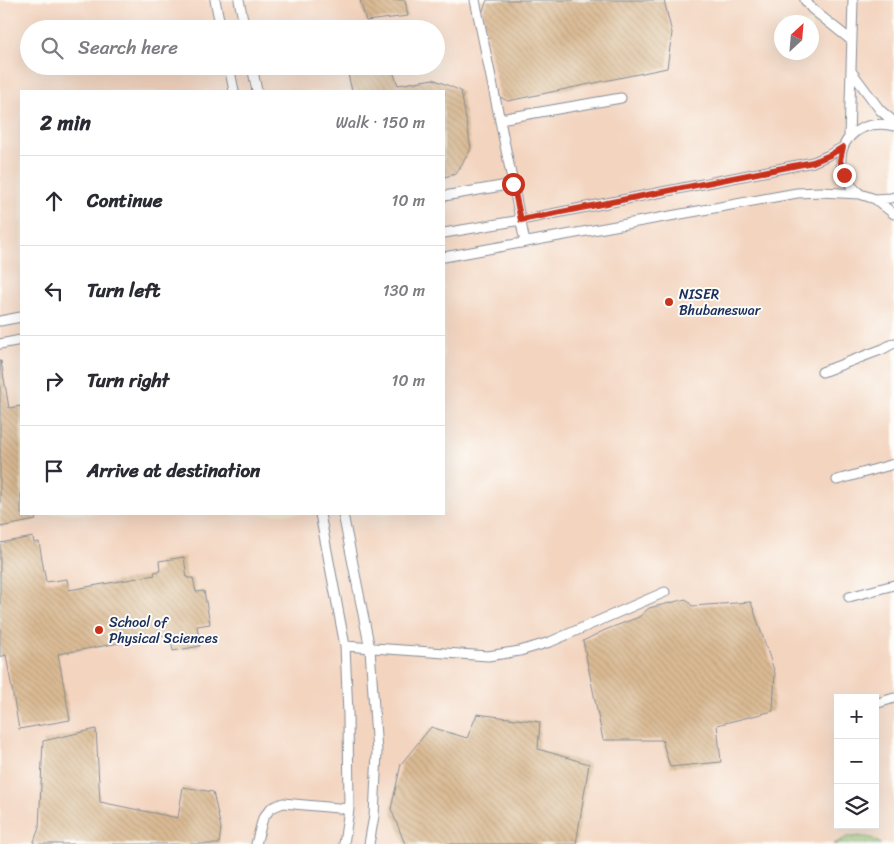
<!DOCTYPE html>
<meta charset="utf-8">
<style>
body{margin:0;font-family:Sriracha,sans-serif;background:#f7f7f7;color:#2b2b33}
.controls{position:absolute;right:15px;bottom:15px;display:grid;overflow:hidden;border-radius:0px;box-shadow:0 5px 20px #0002}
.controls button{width:45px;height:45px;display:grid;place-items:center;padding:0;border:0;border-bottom:1px solid #e1e1e2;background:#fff;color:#2b2b33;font:25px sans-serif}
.compass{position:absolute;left:774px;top:15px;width:45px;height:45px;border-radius:50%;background:#fff;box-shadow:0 5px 20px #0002;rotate:26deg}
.stop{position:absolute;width:15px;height:15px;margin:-11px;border:4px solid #c8321e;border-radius:50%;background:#fff}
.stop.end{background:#c8321e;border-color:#fff;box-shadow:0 1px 5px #0008}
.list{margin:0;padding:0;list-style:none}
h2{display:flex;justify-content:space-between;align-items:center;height:65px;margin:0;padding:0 20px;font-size:21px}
h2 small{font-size:16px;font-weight:400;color:#7c7c81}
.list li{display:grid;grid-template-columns:32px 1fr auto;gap:15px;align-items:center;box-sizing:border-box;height:90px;padding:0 20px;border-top:1px solid #e1e1e2}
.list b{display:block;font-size:19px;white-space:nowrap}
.list em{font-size:16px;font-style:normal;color:#7c7c81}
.icon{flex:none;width:28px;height:28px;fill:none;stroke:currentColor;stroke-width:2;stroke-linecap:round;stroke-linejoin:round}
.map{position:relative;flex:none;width:894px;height:844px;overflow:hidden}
.search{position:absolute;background:#fff;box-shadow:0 5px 20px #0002;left:20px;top:20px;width:425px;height:55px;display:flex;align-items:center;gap:12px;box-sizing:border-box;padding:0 18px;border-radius:28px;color:#7c7c81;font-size:19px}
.panel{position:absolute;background:#fff;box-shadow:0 5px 20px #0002;left:20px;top:90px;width:425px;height:425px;border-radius:0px}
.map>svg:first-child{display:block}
</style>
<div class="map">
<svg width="894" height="844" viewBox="0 0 894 844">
<defs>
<pattern id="park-crowns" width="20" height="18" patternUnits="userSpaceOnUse" patternTransform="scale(1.25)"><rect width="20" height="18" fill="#9dc774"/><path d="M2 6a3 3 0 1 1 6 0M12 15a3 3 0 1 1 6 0" fill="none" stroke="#7fa262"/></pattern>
<pattern id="building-back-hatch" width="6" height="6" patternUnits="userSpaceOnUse" patternTransform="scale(1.25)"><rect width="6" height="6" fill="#daba93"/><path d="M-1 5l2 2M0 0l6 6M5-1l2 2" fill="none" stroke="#baa081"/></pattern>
</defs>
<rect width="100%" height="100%" fill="#fdfcf7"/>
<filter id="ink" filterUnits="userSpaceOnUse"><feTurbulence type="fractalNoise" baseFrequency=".02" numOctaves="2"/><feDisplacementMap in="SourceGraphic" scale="10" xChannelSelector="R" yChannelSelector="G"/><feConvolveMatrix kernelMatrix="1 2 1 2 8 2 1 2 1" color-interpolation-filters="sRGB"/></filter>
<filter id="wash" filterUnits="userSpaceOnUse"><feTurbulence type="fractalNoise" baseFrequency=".0096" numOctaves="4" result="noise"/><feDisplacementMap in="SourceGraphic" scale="20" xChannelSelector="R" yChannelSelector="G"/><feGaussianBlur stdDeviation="1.12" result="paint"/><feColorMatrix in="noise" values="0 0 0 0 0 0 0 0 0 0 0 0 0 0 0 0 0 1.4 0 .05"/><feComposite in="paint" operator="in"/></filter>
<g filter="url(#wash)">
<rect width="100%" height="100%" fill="#f1e8d0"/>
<path fill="#f3d4bf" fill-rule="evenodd" d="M0,0H894V844H0ZM782,22H812V52H782ZM29,29H436V66H29ZM21,91H444V514H21ZM838,698H875V825H838Z"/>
<path fill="url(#park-crowns)" stroke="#5c7b69" d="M860,836L872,838L881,844H834L847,837Z"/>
<g id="blocks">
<path fill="url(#building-back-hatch)" d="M360,0H405L408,16L366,21Z
M487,0H664L672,33L667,68L508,101L500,97L482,13Z
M373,66H391L398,85L433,79L461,91L471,149L456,174L444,177V91H352L347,70Z
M0,361H1L9,408L21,406V514H34L36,520L0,527Z
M33,537L34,543L39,542L46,582L67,579L69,590L155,575L154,572L160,571L159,561L184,557L187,578H193L196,592L204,591L210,624L197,626L200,646L173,651L170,634L58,654L70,720L19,729L6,655L0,657V543Z
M686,599L692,606L751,602L775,673L773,711L717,725L721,762L670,767L662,740H603L583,641L605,630L639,617L649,608Z
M477,714L540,722L538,749L589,764L576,844H405L391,809L401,764L431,727L467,738Z
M96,729L100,802L178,818L183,787L213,792L221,828L219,844H33L39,828L43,741Z"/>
</g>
</g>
<g filter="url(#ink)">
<use href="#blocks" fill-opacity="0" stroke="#868c97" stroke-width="1"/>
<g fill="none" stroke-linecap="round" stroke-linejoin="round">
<g stroke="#868c97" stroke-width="11">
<path id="lane" d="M215,0L221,29
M239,0L245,29
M475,0L525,242
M805,0L812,9L852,41
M229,66L234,91
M252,66L257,91
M851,71L880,110L894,122
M500,119L621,98
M849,138L853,0
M860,194C857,191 852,187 849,183C846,179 844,174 842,169C835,137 865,118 894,126
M444,196L513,184
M875,199L894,214
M444,233L521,220L813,162L829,155L843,147
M444,257L797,193L820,192L860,194L875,199L891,198L894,197
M0,321L21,317
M0,344L21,340
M822,372L883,349L894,343
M837,480L894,464
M320,514L345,646L348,714L349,809L344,844
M343,514L370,649L377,752L374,816L369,844
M849,597L894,585
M345,646L488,656L520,651L550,642L665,592
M875,704L894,698
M256,844L263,818L271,808L283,803L349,809"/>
</g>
<use href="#lane" stroke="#fff" stroke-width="9"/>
</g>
</g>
<g fill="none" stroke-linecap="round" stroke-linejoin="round" filter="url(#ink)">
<path stroke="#c8321e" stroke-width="6" d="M513,184L521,220L813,162L830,155L843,147L840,160L844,175"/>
</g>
<g fill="#c8321e" stroke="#fdfcf7" stroke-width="2">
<circle cx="669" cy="302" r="5"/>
<circle cx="99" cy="630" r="5"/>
</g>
<g text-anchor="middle" stroke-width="4" stroke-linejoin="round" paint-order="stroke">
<g font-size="14" fill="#1b2f5e" stroke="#fdfcf7" text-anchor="start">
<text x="679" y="299">NISER<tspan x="679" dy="16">Bhubaneswar</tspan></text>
<text x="109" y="627">School of<tspan x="109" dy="16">Physical Sciences</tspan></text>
</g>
</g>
</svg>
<div class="controls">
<button>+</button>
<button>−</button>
<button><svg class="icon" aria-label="layers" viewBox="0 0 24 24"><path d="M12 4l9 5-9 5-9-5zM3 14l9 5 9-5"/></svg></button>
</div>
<svg class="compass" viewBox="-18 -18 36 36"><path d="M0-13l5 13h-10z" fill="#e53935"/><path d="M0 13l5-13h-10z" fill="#7c7c81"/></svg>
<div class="stop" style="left:513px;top:184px"></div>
<div class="stop end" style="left:844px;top:175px"></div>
<div class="search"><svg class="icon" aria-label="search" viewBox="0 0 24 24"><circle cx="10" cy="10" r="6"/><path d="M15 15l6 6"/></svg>Search here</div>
<section class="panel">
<h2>2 min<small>Walk · 150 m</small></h2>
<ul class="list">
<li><svg class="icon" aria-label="ahead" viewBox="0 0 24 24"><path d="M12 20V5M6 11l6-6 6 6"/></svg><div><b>Continue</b></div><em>10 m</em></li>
<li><svg class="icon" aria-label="left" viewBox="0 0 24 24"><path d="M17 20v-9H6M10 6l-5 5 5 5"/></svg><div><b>Turn left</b></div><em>130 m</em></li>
<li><svg class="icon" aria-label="right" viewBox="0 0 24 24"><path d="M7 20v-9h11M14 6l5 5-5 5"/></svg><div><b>Turn right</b></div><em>10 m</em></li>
<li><svg class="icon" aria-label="arrive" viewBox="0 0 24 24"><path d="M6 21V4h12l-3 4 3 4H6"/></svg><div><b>Arrive at destination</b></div></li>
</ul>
</section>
</div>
